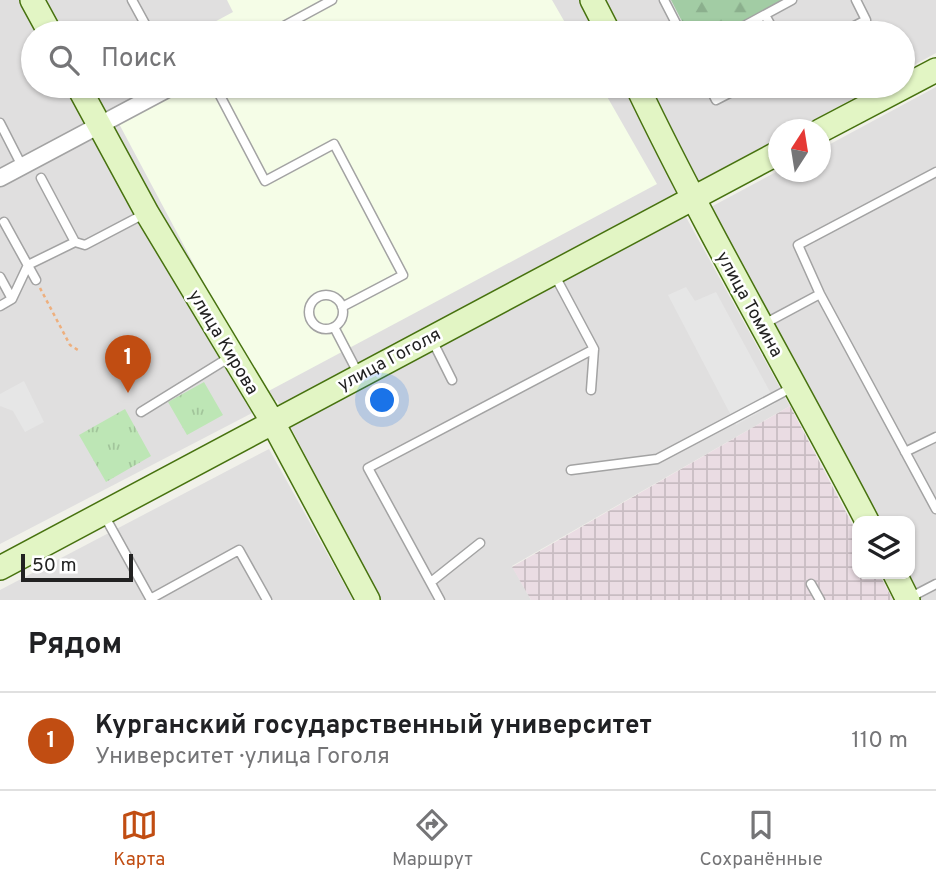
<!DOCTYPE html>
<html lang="ru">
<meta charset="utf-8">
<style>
body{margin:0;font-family:Overpass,sans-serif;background:#f2f2f2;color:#202124}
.controls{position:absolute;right:21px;bottom:21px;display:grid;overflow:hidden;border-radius:14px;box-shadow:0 2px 5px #0004}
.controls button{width:63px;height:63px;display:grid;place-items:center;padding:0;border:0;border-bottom:2px solid #e0e0e0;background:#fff;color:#202124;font:35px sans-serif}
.compass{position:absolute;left:768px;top:119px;width:63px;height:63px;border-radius:50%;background:#fff;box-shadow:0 2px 5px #0004;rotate:12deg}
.scale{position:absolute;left:21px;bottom:18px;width:112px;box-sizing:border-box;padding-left:7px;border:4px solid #222;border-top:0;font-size:19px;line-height:24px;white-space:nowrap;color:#222;-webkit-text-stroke:5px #fff;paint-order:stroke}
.you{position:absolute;left:383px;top:401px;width:24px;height:24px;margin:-18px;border:5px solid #fff;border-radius:50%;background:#1a73e8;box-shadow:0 0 0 10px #1a73e833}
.badge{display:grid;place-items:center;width:46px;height:46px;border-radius:50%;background:#c14d12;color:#fff;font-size:23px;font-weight:700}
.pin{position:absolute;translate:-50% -58px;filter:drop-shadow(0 2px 4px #0008)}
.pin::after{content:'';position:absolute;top:37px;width:24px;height:21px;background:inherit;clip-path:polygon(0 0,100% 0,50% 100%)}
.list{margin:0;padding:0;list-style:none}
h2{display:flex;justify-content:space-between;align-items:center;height:91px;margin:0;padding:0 28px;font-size:30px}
h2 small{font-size:23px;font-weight:400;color:#757577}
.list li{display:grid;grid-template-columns:46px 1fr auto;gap:21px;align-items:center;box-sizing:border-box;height:98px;padding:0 28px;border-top:2px solid #e0e0e0}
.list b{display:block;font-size:26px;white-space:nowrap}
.list p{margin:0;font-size:23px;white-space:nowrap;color:#757577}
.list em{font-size:23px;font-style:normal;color:#757577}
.icon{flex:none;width:38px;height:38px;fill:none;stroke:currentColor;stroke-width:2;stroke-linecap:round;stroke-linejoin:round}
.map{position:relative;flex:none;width:936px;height:600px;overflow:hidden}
.search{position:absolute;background:#fff;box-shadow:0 2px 5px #0004;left:21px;right:21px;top:21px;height:77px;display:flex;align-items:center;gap:18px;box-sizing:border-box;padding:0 24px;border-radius:38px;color:#757577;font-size:26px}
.sheet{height:189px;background:#fff}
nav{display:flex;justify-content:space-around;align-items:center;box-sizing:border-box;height:98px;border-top:2px solid #e0e0e0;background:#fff;font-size:19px;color:#757577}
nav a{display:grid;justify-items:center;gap:4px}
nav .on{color:#c14d12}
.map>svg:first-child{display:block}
</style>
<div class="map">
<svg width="936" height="600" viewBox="0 0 936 600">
<defs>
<pattern id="industrial-grid" width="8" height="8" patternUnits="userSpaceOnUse" patternTransform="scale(1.75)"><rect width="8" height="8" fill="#eadce3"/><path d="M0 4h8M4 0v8" fill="none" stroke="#c8bcc2"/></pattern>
<pattern id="grass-tufts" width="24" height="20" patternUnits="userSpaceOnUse" patternTransform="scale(1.75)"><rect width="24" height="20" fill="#bde6b5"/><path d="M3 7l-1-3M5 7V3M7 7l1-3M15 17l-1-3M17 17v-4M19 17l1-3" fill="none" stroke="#a2c59b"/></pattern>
<pattern id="forest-firs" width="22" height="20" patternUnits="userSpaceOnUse" patternTransform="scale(1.75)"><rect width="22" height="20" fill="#a2cca4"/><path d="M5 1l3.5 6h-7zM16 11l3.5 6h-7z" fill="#8baf8d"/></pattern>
</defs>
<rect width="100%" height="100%" fill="#f1f1ea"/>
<path fill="#e0dfdf" d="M0,0H936V53L903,71V33H33V86H876L797,129L778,130V140L675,197L790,406L512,566L531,600H379L277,400L0,544Z
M936,87V600H921L907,574H910V521H878L709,208L778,171L820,172L821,149Z
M269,449L353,600H0V590Z"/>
<path fill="url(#industrial-grid)" d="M790,406L857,533V574H879L893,600H531L512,567Z"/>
<path fill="#f5fde7" d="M227,0H552L571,33H194L233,12Z
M182,86H601L657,184L263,394L117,120Z"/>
<path fill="url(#grass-tufts)" d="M204,382L223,415L187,435L168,402Z
M125,409L151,456L106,482L79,435Z"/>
<path fill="url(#forest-firs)" d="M671,0H784L722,33H688Z"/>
<path fill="#e6e6e6" d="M686,287L695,301L716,292L776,403L736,425L668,295Z
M24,381L44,422L25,432L13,411L0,406V394Z"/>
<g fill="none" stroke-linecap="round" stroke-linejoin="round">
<g stroke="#a3a3a3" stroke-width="11">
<path id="lane" d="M132,0L150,33
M664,0L681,33
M765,15L775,33
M271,33L332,0
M731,33L792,0
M841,33L866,20L856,0
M215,86L265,181L334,144L403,275L342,307
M709,86L716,100L743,86
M0,123L22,166
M936,172L798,245L820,294L936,509
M41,178L75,242
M4,222L36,280
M554,274L594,349L591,390
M0,277L12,299
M309 312a17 17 0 1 1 34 0a17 17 0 1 1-34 0Z
M0,306L12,299L28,265L75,242L85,245L146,213
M764,324L820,294
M334,327L359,375
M432,340L452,380
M141,412L230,357
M905,452L936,437
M571,470L657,459L793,387
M104,515L151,600
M431,582L480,543
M811,584L820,600
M911,597L936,584
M152,598L239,550L267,600
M440,600L368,468L594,349"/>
</g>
<g stroke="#a3a3a3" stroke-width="19">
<path id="street" d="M0,178L173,86"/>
</g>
<g stroke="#47720f" stroke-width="26">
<path id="secondary" d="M32,0L50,33
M592,0L609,33
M78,86L147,213L272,421L368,600
M637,86C708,234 791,375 867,521
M820,131L936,70
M0,568L778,153
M895,574L908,600"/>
</g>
<path stroke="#eeaf7d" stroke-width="2.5" stroke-dasharray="3.5 3.5" stroke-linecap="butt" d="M40,288L70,345L78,350"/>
<use href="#lane" stroke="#fff" stroke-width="8"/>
<use href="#street" stroke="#fff" stroke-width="16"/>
<use href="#secondary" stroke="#e2f5c4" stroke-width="23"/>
</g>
<g text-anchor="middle" stroke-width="5" stroke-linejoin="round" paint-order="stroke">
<g font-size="18" fill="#222" stroke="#fff">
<text transform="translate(750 304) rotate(61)" y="6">улица Томина</text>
<text transform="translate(224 342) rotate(59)" y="6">улица Кирова</text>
<text transform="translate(389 359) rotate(-28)" y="6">улица Гоголя</text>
</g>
</g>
</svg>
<div class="controls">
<button><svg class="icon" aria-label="layers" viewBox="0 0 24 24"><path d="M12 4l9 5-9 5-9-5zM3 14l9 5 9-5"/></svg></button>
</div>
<svg class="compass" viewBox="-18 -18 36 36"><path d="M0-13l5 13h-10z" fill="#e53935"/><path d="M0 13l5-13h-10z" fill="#757577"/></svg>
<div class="scale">50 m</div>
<div class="you"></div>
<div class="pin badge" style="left:128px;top:393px">1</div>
<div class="search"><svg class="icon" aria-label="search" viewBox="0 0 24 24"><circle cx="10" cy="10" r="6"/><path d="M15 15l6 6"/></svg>Поиск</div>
</div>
<section class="sheet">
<h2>Рядом<small></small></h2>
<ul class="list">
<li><span class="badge">1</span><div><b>Курганский государственный университет</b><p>Университет · улица Гоголя</p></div><em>110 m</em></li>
</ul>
</section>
<nav>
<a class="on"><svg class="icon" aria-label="map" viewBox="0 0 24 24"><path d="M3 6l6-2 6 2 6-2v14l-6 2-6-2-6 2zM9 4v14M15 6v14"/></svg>Карта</a>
<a><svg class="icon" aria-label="directions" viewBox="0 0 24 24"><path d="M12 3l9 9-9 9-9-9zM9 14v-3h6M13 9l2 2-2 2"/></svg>Маршрут</a>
<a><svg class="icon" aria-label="saved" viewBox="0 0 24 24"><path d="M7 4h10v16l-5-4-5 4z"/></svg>Сохранённые</a>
</nav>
